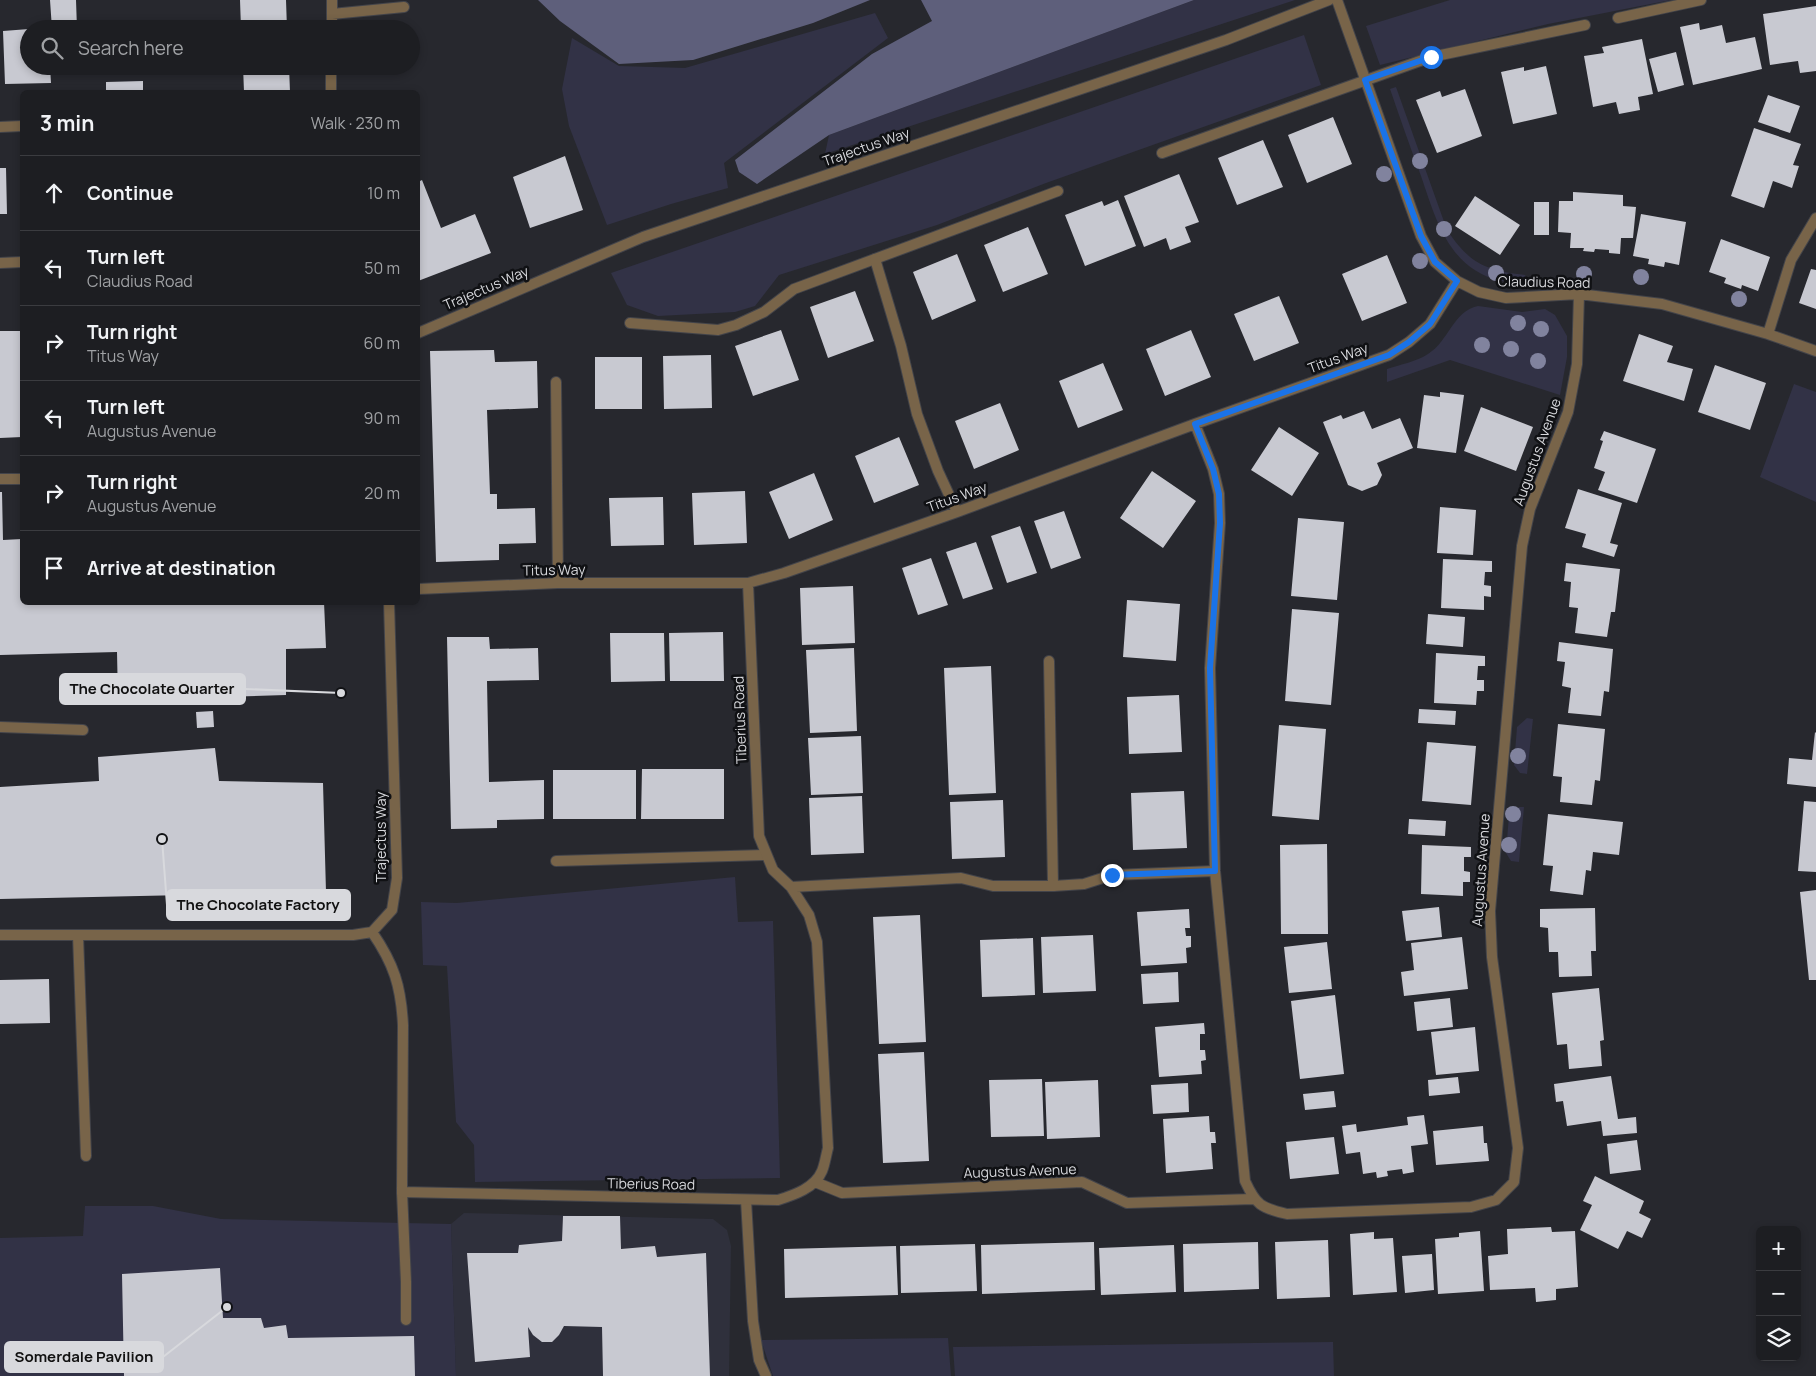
<!DOCTYPE html>
<meta charset="utf-8">
<style>
body{margin:0;font-family:Manrope,sans-serif;background:#2a2b2f;color:#f1f3f6}
.controls{position:absolute;right:15px;bottom:15px;display:grid;overflow:hidden;border-radius:8px;box-shadow:0 2px 8px #0003}
.controls button{width:45px;height:45px;display:grid;place-items:center;padding:0;border:0;border-bottom:1px solid #3b3c40;background:#1d1e22;color:#f1f3f6;font:25px sans-serif}
.stop{position:absolute;width:15px;height:15px;margin:-11px;border:4px solid #1a73e8;border-radius:50%;background:#fff}
.stop.end{background:#1a73e8;border-color:#fff;box-shadow:0 1px 5px #0008}
.list{margin:0;padding:0;list-style:none}
h2{display:flex;justify-content:space-between;align-items:center;height:65px;margin:0;padding:0 20px;font-size:21px}
h2 small{font-size:16px;font-weight:400;color:#a0a2a5}
.list li{display:grid;grid-template-columns:32px 1fr auto;gap:15px;align-items:center;box-sizing:border-box;height:75px;padding:0 20px;border-top:1px solid #3b3c40}
.list b{display:block;font-size:19px;white-space:nowrap}
.list p{margin:0;font-size:16px;white-space:nowrap;color:#a0a2a5}
.list em{font-size:16px;font-style:normal;color:#a0a2a5}
.icon{flex:none;width:28px;height:28px;fill:none;stroke:currentColor;stroke-width:2;stroke-linecap:round;stroke-linejoin:round}
.map{position:relative;flex:none;width:1816px;height:1376px;overflow:hidden}
.search{position:absolute;background:#1d1e22;box-shadow:0 2px 8px #0003;left:20px;top:20px;width:400px;height:55px;display:flex;align-items:center;gap:12px;box-sizing:border-box;padding:0 18px;border-radius:28px;color:#a0a2a5;font-size:19px}
.panel{position:absolute;background:#1d1e22;box-shadow:0 2px 8px #0003;left:20px;top:90px;width:400px;height:515px;border-radius:8px}
.map>svg:first-child{display:block}
</style>
<div class="map">
<svg width="1816" height="1376" viewBox="0 0 1816 1376">
<rect width="100%" height="100%" fill="#27282e"/>
<path fill="#2f303c" d="M464,1213L713,1219L727,1230L731,1246L729,1376H456L451,1224Z"/>
<path fill="#323246" d="M1194,0H1295L825,154L829,135Z
M1450,0H1671L1548,24L1380,65L1366,26Z
M875,13L888,38L724,163L728,188L671,204L607,225L569,126L562,89L572,38L619,66L685,68Z
M1304,35L1321,85L1046,183L937,225L779,275L755,306L735,312L658,316L627,305L611,273Z
M1396,87L1447,230C1470,264 1485,270 1525,275L1528,281C1519,281 1509,282 1501,281C1449,269 1436,220 1421,176C1410,147 1400,118 1390,89Z
M1478,306L1522,312L1545,309L1555,315L1567,336V357L1560,395L1450,360L1387,382V369C1399,365 1418,361 1428,354C1449,341 1453,311 1478,306Z
M1794,384L1816,392V502L1760,477Z
M1527,718L1533,719L1527,774L1520,773L1514,765L1517,727Z
M1519,807H1524L1519,862L1511,861L1506,853L1509,815Z
M735,877L738,922L773,921L780,1178L475,1182L474,1145L456,1122L447,966L423,965L421,902L457,903Z
M85,1206H153L221,1219L451,1224L456,1376H0V1238L83,1236Z
M948,1338L951,1376H773L761,1340Z
M1333,1342L1334,1376H955L953,1347Z"/>
<path fill="#5e5f7b" d="M538,0H870L813,23L693,60L619,64L560,21Z
M921,0H1194L829,135L757,184L739,172L735,160L872,54L932,21Z"/>
<path fill="#c8c9d1" d="M50,0H76L77,29H52Z
M240,0H286L287,29H241Z
M1816,6V71L1800,73L1798,61L1770,65L1763,14Z
M1699,23L1700,30L1722,25L1726,43L1755,37L1762,69L1693,85L1680,27Z
M29,29V66H50L51,83L5,84L3,31Z
M1642,39L1653,94L1638,97L1640,110L1619,114L1616,102L1593,107L1584,56L1604,53L1602,47Z
M1676,52L1684,85L1658,92L1649,59Z
M243,66H289L290,92H244Z
M1546,66L1557,114L1513,124L1501,72L1524,67V71Z
M143,81V92H106V82Z
M1465,89L1482,136L1437,153L1416,100L1440,91L1442,97Z
M1768,95L1800,106L1790,133L1758,122Z
M1333,117L1352,164L1307,183L1288,135Z
M1754,128L1801,144L1793,165L1799,166L1792,188L1773,181L1764,208L1731,196Z
M1263,140L1283,187L1237,205L1218,158Z
M565,156L583,210L530,228L513,177Z
M0,168H6L7,214H0Z
M1179,174L1199,222L1185,227L1191,242L1170,250L1166,238L1144,247L1124,196Z
M422,180L441,228L475,214L491,253L418,281V182Z
M1573,192L1623,195V206L1636,207L1633,238H1621L1620,254L1609,253V250L1595,249L1594,252L1583,251L1584,248H1570L1571,233L1558,232L1559,201H1573Z
M1475,196L1520,225L1500,255L1455,226Z
M1118,200L1136,246L1085,266L1065,215L1102,201L1104,206Z
M1534,202H1549V235H1534Z
M1641,214L1686,222L1679,265L1665,262L1664,267L1648,264L1649,259L1633,256Z
M1028,227L1048,274L1003,292L984,245Z
M1721,239L1770,257L1758,291L1742,285L1741,289L1724,283L1726,278L1709,272Z
M957,254L976,301L932,320L913,272Z
M1387,255L1407,303L1362,321L1342,274Z
M1811,269L1816,270V309L1799,303Z
M855,291L874,341L828,358L810,307Z
M1279,296L1299,343L1254,361L1234,314Z
M781,330L799,380L753,396L735,346Z
M1191,330L1211,377L1165,396L1146,349Z
M0,331H22V437L0,438Z
M1639,334L1673,346L1667,362L1693,369L1684,401L1623,381Z
M494,350L495,362L537,361L538,408L487,410L490,494H497V509L535,508L536,543L499,544V560L436,562L430,351Z
M711,355L712,408L664,409L663,356Z
M595,357H642V409H595Z
M1103,363L1123,410L1078,428L1059,381Z
M1715,365L1766,383L1750,430L1698,412Z
M1440,392L1464,395L1456,453L1417,448L1424,395L1440,397Z
M1000,403L1019,450L974,469L955,421Z
M1481,407L1533,427L1516,471L1464,451Z
M1364,411L1372,429L1400,418L1413,448L1377,463L1382,475L1377,485L1362,491L1348,485L1323,422L1341,415L1343,419Z
M1279,427L1319,453L1292,496L1251,470Z
M1604,431L1656,449L1637,503L1598,490L1605,472L1594,468L1603,441L1600,440Z
M899,437L919,485L874,503L855,456Z
M1152,471L1196,501L1163,548L1120,518Z
M814,473L833,520L789,539L769,492Z
M1578,489L1622,503L1610,543L1618,545L1614,557L1582,547L1586,534L1565,528Z
M745,491L747,543L694,545L692,493Z
M0,492H2L3,540L22,539V602H324L326,648L286,649V695L118,700L117,652L0,655Z
M663,497L664,545L611,546L609,498Z
M1440,507L1476,510L1473,555L1437,553Z
M1064,511L1081,558L1051,569L1034,521Z
M1298,518L1344,522L1337,600L1291,596Z
M1020,526L1037,573L1007,583L991,536Z
M976,542L993,589L963,599L946,552Z
M931,558L948,605L918,615L902,568Z
M1443,559L1492,561V572H1485L1484,585L1491,586V597L1484,596V610L1441,608Z
M1566,563L1620,569L1615,612H1611L1607,637L1575,633L1578,608L1569,607L1571,582L1564,581Z
M853,586L855,643L802,645L800,588Z
M1127,600L1180,604L1176,661L1123,657Z
M1292,609L1339,613L1331,705L1285,701Z
M1428,614L1465,617L1463,647L1426,644Z
M723,632L724,681H670L669,633Z
M610,633H664L665,681L611,682Z
M447,637H489L490,649L538,648L539,680L487,681L489,782L544,780V819L497,820V828L451,829Z
M1559,642L1613,649L1609,692L1604,691L1601,716L1568,713L1571,688L1562,686L1565,662L1557,661Z
M854,648L857,731L810,733L806,650Z
M1436,653L1485,656V666H1478L1477,680H1484V691H1477L1476,705L1434,703Z
M991,666L996,793L949,795L944,668Z
M1179,695L1182,752L1129,754L1127,697Z
M1419,709L1456,711L1455,725L1418,723Z
M213,711L214,727L197,728L196,712Z
M1558,724L1605,729L1600,781L1595,780L1592,805L1560,802L1562,777L1553,776Z
M1279,725L1326,729L1319,820L1272,816Z
M1815,732L1816,733V787L1787,784L1789,758L1812,760Z
M861,736L863,793L811,795L808,738Z
M1427,742L1476,746L1471,805L1422,801Z
M215,748L219,781L323,783L326,892L0,899V787L99,781L98,757Z
M642,769H724V819H641Z
M553,770H636V819H553Z
M1184,791L1187,848L1133,850L1131,793Z
M862,796L864,853L811,855L809,798Z
M1003,800L1005,857L952,859L950,802Z
M1804,801L1816,802V872L1798,871Z
M1548,814L1623,822L1619,855L1593,852L1591,871L1586,870L1583,895L1550,891L1553,866L1543,865Z
M1409,819L1446,821L1445,836L1408,834Z
M1327,844L1328,934H1281L1280,845Z
M1422,845L1471,847V857H1464V871L1470,872V882H1463V896L1421,894Z
M1816,890V980H1809L1800,892Z
M1439,907L1442,937L1406,941L1402,911Z
M1595,908L1596,951H1591L1592,976L1559,977L1558,952H1549L1548,928L1540,927V909Z
M1189,909L1190,928H1185L1186,936H1191V947L1186,948L1187,963L1141,966L1137,912Z
M920,915L926,1042L879,1044L873,917Z
M1093,935L1096,991L1043,993L1041,937Z
M1462,937L1468,989L1404,996L1401,972L1414,970L1411,943Z
M1033,938L1035,995L982,997L980,940Z
M1327,942L1332,989L1289,993L1284,947Z
M1178,972L1179,1002L1143,1004L1141,974Z
M49,979L50,1023L0,1024V980Z
M1599,988L1604,1040L1600,1041L1602,1066L1569,1069L1567,1044L1557,1045L1552,993Z
M1335,995L1344,1074L1300,1079L1291,1001Z
M1450,998L1453,1027L1417,1031L1414,1002Z
M1204,1023L1205,1034H1200V1050H1205L1206,1060L1201,1061L1202,1074L1159,1077L1155,1027Z
M1475,1027L1479,1071L1436,1075L1431,1032Z
M924,1052L929,1161L883,1163L878,1054Z
M1611,1076L1618,1119L1636,1117L1637,1133L1603,1136L1601,1121L1567,1126L1563,1101L1556,1102L1554,1084Z
M1458,1077L1460,1093L1429,1096L1428,1080Z
M1042,1079L1044,1136L991,1137L989,1080Z
M1098,1080L1100,1137L1047,1139L1045,1082Z
M1188,1083L1189,1112L1153,1114L1151,1085Z
M1334,1091L1336,1107L1305,1110L1303,1094Z
M1424,1115L1428,1144L1411,1146L1414,1172L1403,1174L1402,1169L1387,1171L1388,1176L1377,1178L1376,1172L1363,1174L1360,1152L1346,1154L1342,1126L1356,1124L1357,1132L1408,1125L1407,1117Z
M1209,1116L1210,1132H1215L1216,1143H1211L1213,1169L1166,1173L1163,1119Z
M1483,1126L1484,1143H1487L1489,1161L1436,1165L1433,1131Z
M1334,1137L1339,1174L1290,1179L1286,1142Z
M1637,1140L1641,1170L1610,1174L1607,1144Z
M1595,1176L1644,1201L1639,1213L1651,1219L1642,1238L1627,1231L1618,1249L1580,1230L1592,1205L1583,1201Z
M563,1216H620L621,1249L655,1246L657,1257L706,1253L710,1376H603L602,1327L564,1326L559,1335L552,1342H542L533,1335L528,1327L530,1357L475,1362L467,1253H518L519,1245L562,1241Z
M1551,1227L1552,1232L1575,1231L1578,1287L1556,1289V1300L1536,1302L1535,1288L1490,1290L1488,1256L1508,1254L1507,1229Z
M1480,1231L1484,1291L1438,1294L1435,1239L1459,1237V1233Z
M1374,1232V1239L1393,1238L1397,1292L1353,1295L1350,1234Z
M1328,1240L1330,1297L1277,1299L1275,1242Z
M1094,1242L1095,1290L982,1294L981,1245Z
M1258,1242L1259,1289L1184,1292L1183,1244Z
M975,1244L977,1291L901,1293L900,1246Z
M1174,1245L1176,1292L1101,1295L1099,1248Z
M896,1246L898,1295L785,1298L784,1249Z
M1432,1254L1434,1290L1405,1293L1402,1256Z
M220,1268L223,1318H261L264,1328L286,1325L288,1338L414,1336L415,1376H124L122,1274Z"/>
<g fill="none" stroke-linecap="round" stroke-linejoin="round">
<g stroke="#43444a" stroke-width="12">
<path id="service" d="M1618,18L1701,0
M1162,153L1431,57L1585,25
M630,323L718,330L736,325L764,312L794,289L1058,191
M556,382L558,583
M0,479H22
M1049,661L1053,886
M0,727L83,730
M556,861L766,855
M78,935L86,1156
M402,1192L406,1282V1320
M746,1200L753,1321L759,1360L766,1376"/>
</g>
<g stroke="#43444a" stroke-width="12">
<path id="minor" d="M332,0V29
M1337,0L1421,236L1435,262L1457,281L1479,292L1506,298L1579,294L1662,304L1768,334L1816,351
M332,14L404,7
M331,92V66
M0,127L22,126
M875,259L901,346L917,414L938,471L957,512
M0,263L22,262
M418,333L643,237L1226,40L1329,0
M1768,334L1791,260L1816,218
M1195,424L1213,469L1219,494L1220,523L1210,668L1215,871L1245,1181C1256,1205 1261,1208 1287,1214L1471,1207L1496,1200L1514,1182L1518,1148L1492,957L1490,911L1522,546L1530,509L1568,412L1577,364L1579,294
M418,589L558,583H748L784,573L957,512L1195,424L1389,355L1409,342L1430,324L1457,281
M791,887L961,878L993,886H1053L1084,884L1112,875L1215,871
M372,932C394,964 401,986 403,1025L402,1192L778,1200C794,1195 815,1188 822,1171C825,1164 826,1155 828,1148L817,942L809,915L791,887L773,870L759,836L748,583
M0,935H353L372,932L392,910L397,878L389,602
M815,1182L842,1193L1082,1182L1127,1203L1253,1199"/>
</g>
<use href="#service" stroke="#786449" stroke-width="10"/>
<use href="#minor" stroke="#786449" stroke-width="10"/>
</g>
<g fill="#81839e">
<circle cx="1420" cy="161" r="8"/>
<circle cx="1384" cy="174" r="8"/>
<circle cx="1444" cy="229" r="8"/>
<circle cx="1420" cy="261" r="8"/>
<circle cx="1496" cy="273" r="8"/>
<circle cx="1584" cy="274" r="8"/>
<circle cx="1641" cy="277" r="8"/>
<circle cx="1739" cy="299" r="8"/>
<circle cx="1518" cy="323" r="8"/>
<circle cx="1541" cy="329" r="8"/>
<circle cx="1482" cy="345" r="8"/>
<circle cx="1511" cy="349" r="8"/>
<circle cx="1538" cy="361" r="8"/>
<circle cx="1518" cy="756" r="8"/>
<circle cx="1513" cy="814" r="8"/>
<circle cx="1509" cy="845" r="8"/>
</g>
<g fill="none" stroke-linecap="round" stroke-linejoin="round">
<path stroke="#1a73e8" stroke-width="6" d="M1112,875L1215,871L1210,668L1220,523L1219,494L1213,469L1195,424L1389,355L1409,342L1430,324L1457,281L1435,262L1421,236L1365,80L1431,57"/>
</g>
<g text-anchor="middle" stroke-width="5" stroke-linejoin="round" paint-order="stroke">
<g font-size="14" fill="#d8d9dd" stroke="#101114">
<text transform="translate(866 147) rotate(-19)" y="5">Trajectus Way</text>
<text transform="translate(1544 282) rotate(1)" y="5">Claudius Road</text>
<text transform="translate(486 288) rotate(-23)" y="5">Trajectus Way</text>
<text transform="translate(1338 358) rotate(-20)" y="5">Titus Way</text>
<text transform="translate(1537 452) rotate(-70)" y="5">Augustus Avenue</text>
<text transform="translate(957 497) rotate(-20)" y="5">Titus Way</text>
<text transform="translate(554 570) rotate(-1)" y="5">Titus Way</text>
<text transform="translate(740 720) rotate(-92)" y="5">Tiberius Road</text>
<text transform="translate(381 837) rotate(-90)" y="5">Trajectus Way</text>
<text transform="translate(1481 870) rotate(-86)" y="5">Augustus Avenue</text>
<text transform="translate(1020 1171) rotate(-2)" y="5">Augustus Avenue</text>
<text transform="translate(651 1184) rotate(1)" y="5">Tiberius Road</text>
</g>
</g>
<path fill="none" stroke="#d8d9dd" stroke-width="2" d="M341 693L245 689M162 839L167 905M227 1307L163 1357"/>
<g fill="#d8d9dd" stroke="#101114" stroke-width="2">
<circle cx="341" cy="693" r="5"/>
<circle cx="162" cy="839" r="5"/>
<circle cx="227" cy="1307" r="5"/>
</g>
<g fill="#d8d9dd" stroke="#d8d9dd" stroke-width="2">
<rect x="60" y="674" width="185" height="30" rx="5"/>
<rect x="167" y="890" width="183" height="30" rx="5"/>
<rect x="5" y="1342" width="158" height="30" rx="5"/>
</g>
<g font-size="15" text-anchor="middle" font-weight="bold" fill="#111">
<text x="152" y="694">The Chocolate Quarter</text>
<text x="258" y="910">The Chocolate Factory</text>
<text x="84" y="1362">Somerdale Pavilion</text>
</g>
</svg>
<div class="controls">
<button>+</button>
<button>−</button>
<button><svg class="icon" aria-label="layers" viewBox="0 0 24 24"><path d="M12 4l9 5-9 5-9-5zM3 14l9 5 9-5"/></svg></button>
</div>
<div class="stop" style="left:1431px;top:57px"></div>
<div class="stop end" style="left:1112px;top:875px"></div>
<div class="search"><svg class="icon" aria-label="search" viewBox="0 0 24 24"><circle cx="10" cy="10" r="6"/><path d="M15 15l6 6"/></svg>Search here</div>
<section class="panel">
<h2>3 min<small>Walk · 230 m</small></h2>
<ul class="list">
<li><svg class="icon" aria-label="ahead" viewBox="0 0 24 24"><path d="M12 20V5M6 11l6-6 6 6"/></svg><div><b>Continue</b></div><em>10 m</em></li>
<li><svg class="icon" aria-label="left" viewBox="0 0 24 24"><path d="M17 20v-9H6M10 6l-5 5 5 5"/></svg><div><b>Turn left</b><p>Claudius Road</p></div><em>50 m</em></li>
<li><svg class="icon" aria-label="right" viewBox="0 0 24 24"><path d="M7 20v-9h11M14 6l5 5-5 5"/></svg><div><b>Turn right</b><p>Titus Way</p></div><em>60 m</em></li>
<li><svg class="icon" aria-label="left" viewBox="0 0 24 24"><path d="M17 20v-9H6M10 6l-5 5 5 5"/></svg><div><b>Turn left</b><p>Augustus Avenue</p></div><em>90 m</em></li>
<li><svg class="icon" aria-label="right" viewBox="0 0 24 24"><path d="M7 20v-9h11M14 6l5 5-5 5"/></svg><div><b>Turn right</b><p>Augustus Avenue</p></div><em>20 m</em></li>
<li><svg class="icon" aria-label="arrive" viewBox="0 0 24 24"><path d="M6 21V4h12l-3 4 3 4H6"/></svg><div><b>Arrive at destination</b></div></li>
</ul>
</section>
</div>
